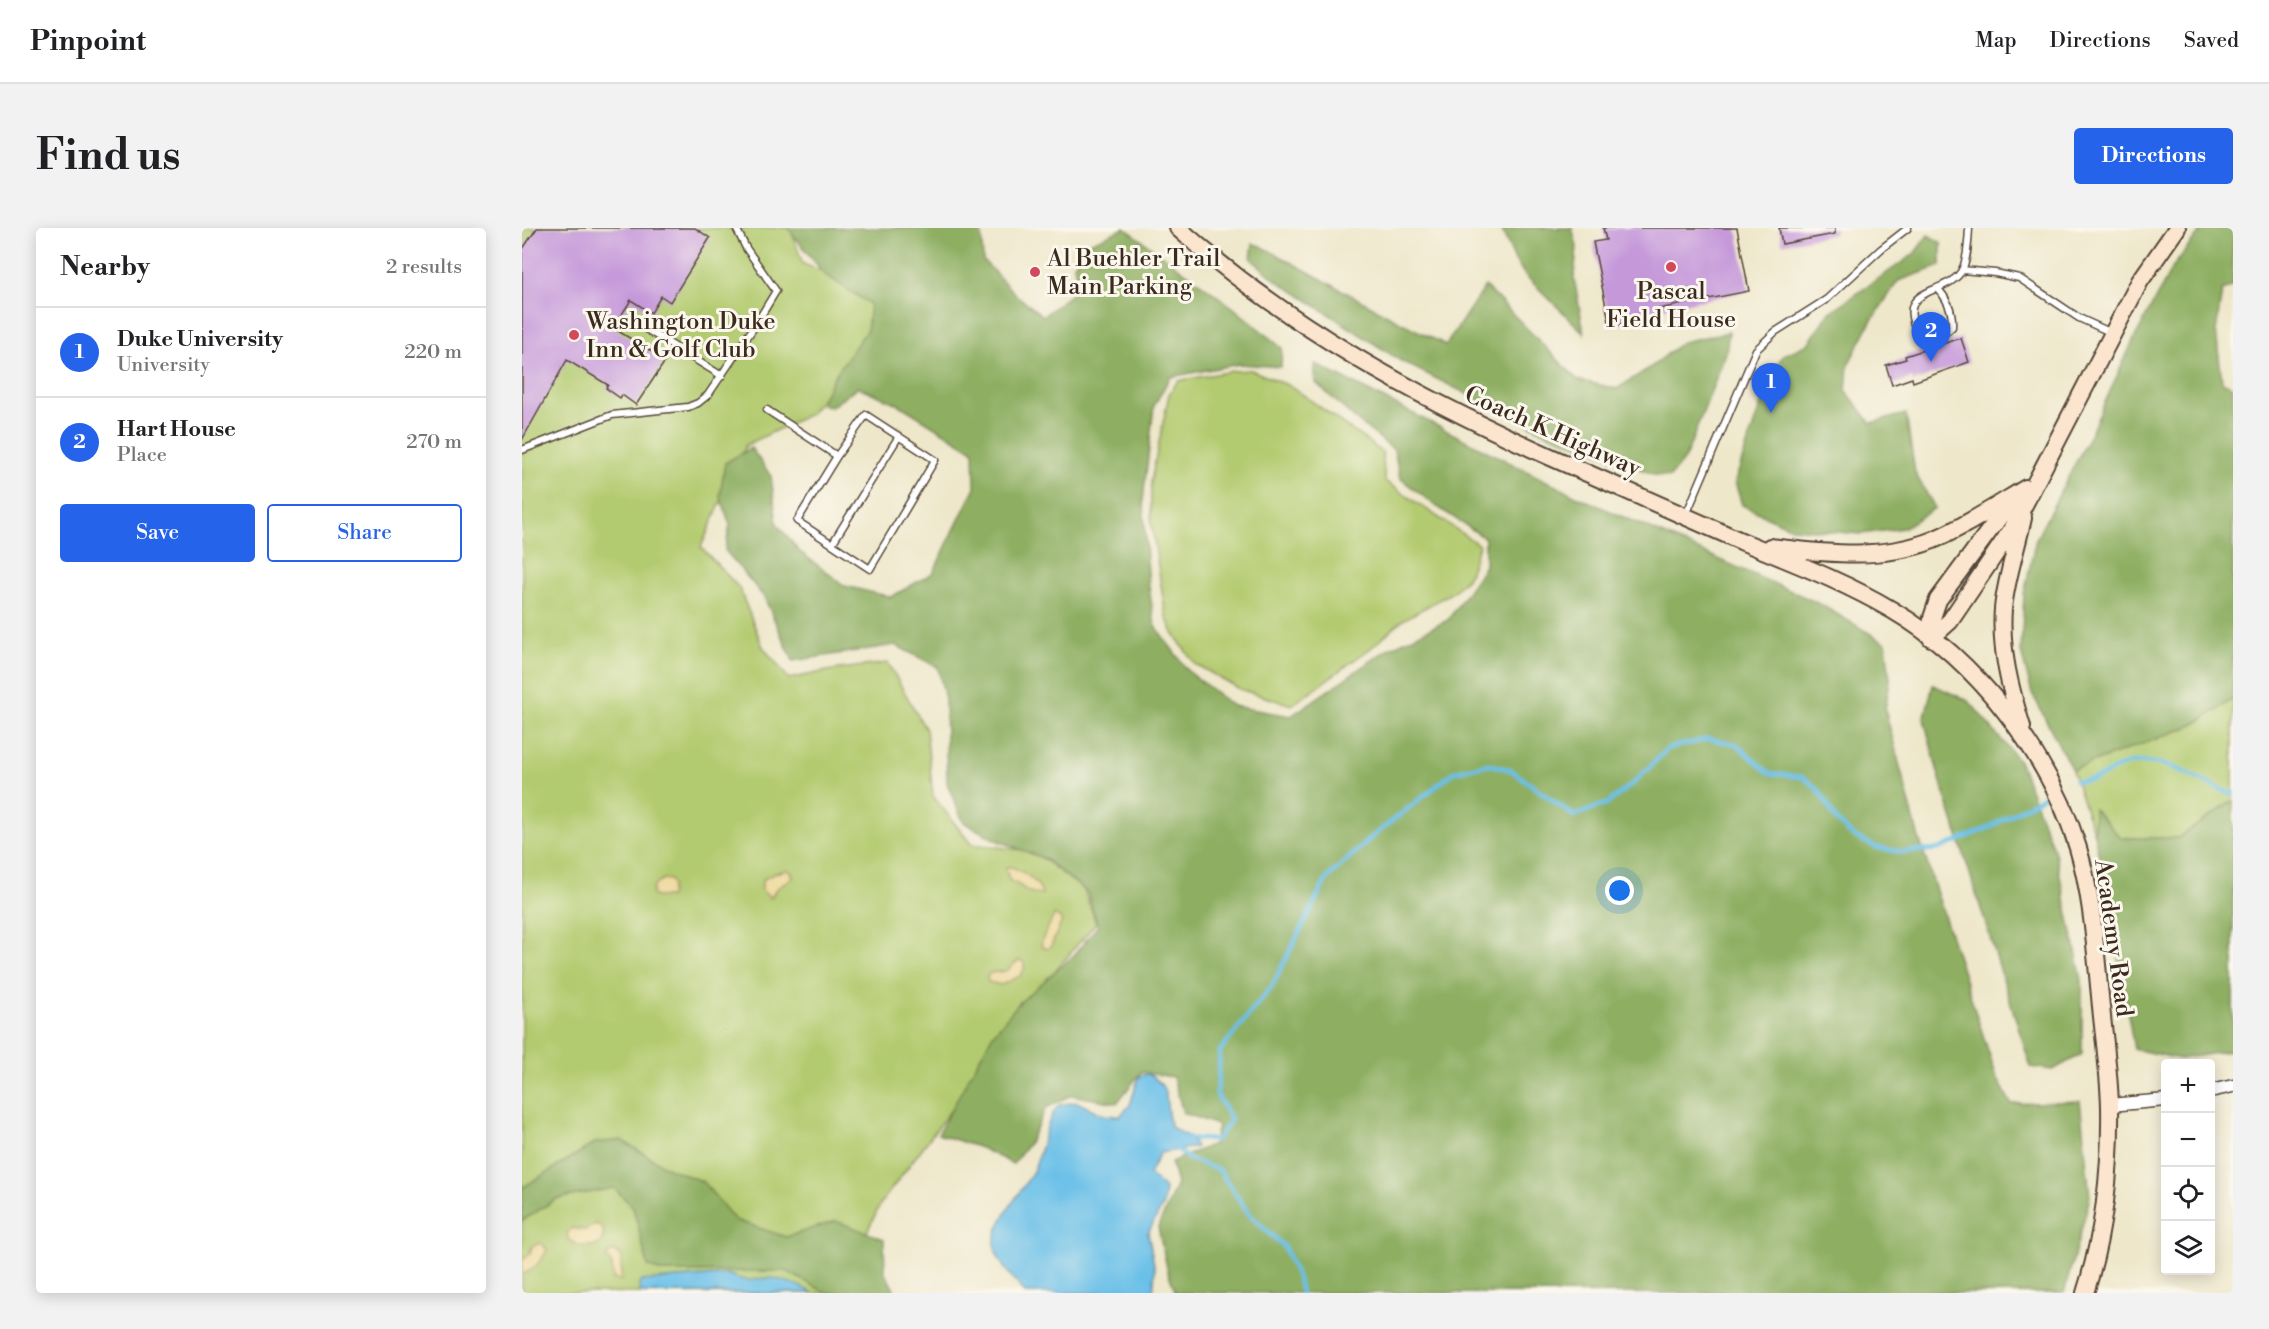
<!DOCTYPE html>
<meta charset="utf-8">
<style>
body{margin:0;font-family:"Libre Bodoni",serif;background:#f2f2f2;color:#202124}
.controls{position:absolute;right:18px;bottom:18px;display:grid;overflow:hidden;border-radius:6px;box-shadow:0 3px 15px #0003}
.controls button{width:54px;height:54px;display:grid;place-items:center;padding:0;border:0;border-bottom:2px solid #e0e0e0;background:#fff;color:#202124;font:30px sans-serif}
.you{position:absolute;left:1098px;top:663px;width:21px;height:21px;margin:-15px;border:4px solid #fff;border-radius:50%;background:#1a73e8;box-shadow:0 0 0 9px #1a73e833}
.badge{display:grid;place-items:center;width:39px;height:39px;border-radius:50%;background:#2563eb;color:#fff;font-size:20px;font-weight:700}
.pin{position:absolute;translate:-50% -50px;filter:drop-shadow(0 2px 3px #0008)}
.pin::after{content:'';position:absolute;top:32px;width:21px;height:18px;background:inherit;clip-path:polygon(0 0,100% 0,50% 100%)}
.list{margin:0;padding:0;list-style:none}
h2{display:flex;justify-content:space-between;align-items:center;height:78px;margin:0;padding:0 24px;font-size:26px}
h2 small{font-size:20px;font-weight:400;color:#757577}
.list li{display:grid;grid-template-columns:39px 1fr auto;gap:18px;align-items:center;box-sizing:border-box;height:90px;padding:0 24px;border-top:2px solid #e0e0e0}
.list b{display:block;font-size:22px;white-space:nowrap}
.list p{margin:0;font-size:20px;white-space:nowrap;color:#757577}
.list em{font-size:20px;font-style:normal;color:#757577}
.actions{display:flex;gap:12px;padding:18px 24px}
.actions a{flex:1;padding:14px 0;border:2px solid #2563eb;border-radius:6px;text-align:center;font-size:21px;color:#2563eb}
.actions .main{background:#2563eb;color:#fff}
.icon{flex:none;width:33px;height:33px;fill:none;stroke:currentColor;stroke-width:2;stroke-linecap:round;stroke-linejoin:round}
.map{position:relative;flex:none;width:1711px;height:1065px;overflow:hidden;border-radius:6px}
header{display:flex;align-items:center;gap:36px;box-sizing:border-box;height:84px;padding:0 30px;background:#fff;border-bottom:2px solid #e0e0e0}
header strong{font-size:28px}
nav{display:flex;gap:33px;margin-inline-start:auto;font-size:21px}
.intro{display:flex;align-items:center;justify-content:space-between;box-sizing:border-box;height:144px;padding:0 36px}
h1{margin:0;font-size:42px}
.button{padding:15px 27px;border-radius:6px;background:#2563eb;color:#fff;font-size:21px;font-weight:700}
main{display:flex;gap:36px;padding:0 36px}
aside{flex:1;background:#fff;border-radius:6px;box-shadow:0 3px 15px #0003}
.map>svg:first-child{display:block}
</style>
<header>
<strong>Pinpoint</strong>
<nav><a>Map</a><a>Directions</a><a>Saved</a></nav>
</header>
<div class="intro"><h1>Find us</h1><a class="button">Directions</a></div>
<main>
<aside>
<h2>Nearby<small>2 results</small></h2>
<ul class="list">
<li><span class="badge">1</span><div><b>Duke University</b><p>University</p></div><em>220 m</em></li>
<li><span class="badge">2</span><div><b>Hart House</b><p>Place</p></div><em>270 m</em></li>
</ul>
<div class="actions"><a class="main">Save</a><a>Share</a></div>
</aside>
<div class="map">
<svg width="1711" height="1065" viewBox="0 0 1711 1065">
<rect width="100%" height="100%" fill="#fbf7ec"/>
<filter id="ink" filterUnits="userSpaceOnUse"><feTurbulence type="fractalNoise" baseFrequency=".0167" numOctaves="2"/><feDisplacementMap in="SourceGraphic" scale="12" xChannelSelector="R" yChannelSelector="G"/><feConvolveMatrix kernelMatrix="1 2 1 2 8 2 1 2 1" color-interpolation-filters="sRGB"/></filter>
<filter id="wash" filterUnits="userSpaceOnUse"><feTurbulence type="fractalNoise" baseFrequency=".008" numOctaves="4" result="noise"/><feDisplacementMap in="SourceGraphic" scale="24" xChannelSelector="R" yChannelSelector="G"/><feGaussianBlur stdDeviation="1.35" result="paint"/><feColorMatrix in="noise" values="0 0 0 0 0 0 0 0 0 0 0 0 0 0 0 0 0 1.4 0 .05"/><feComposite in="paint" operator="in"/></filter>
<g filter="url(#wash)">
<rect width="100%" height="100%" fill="#eee7ca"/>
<path fill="#b3cb70" stroke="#777a47" stroke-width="1.5" d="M0,0H268L281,36L379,73L342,115L288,186L224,217L179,319L217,360L241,419L267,451L310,442L366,435L404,502L411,568L449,616L510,623L562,662L574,695L537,738L359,975L315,1065H0Z
M729,142L770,159L860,224L863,253L957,317L946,349L931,364L879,393L849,420L770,477L717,461L673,436L651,405L644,389L629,293V253L647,166L656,153L710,143Z
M1711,471V573L1656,610H1599L1573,582L1572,606L1550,542L1671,497Z"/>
<path fill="#8eaf62" stroke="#646c40" stroke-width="1.5" d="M266,0H459L461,32L493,66L521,88L557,60L552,37L565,16L603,0L712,80L760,120L759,139L717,136L648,149L632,178L621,272L627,359L633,398L666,443L711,478L769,488L866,421L926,392L963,338V310L914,278L878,250L872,222L832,190L793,154V136L1056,269L1296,375L1364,415L1368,452L1363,482L1396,607L1474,847L1489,876L1558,873L1568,969L1542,1065H654L646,1044L636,999L655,956L649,934L692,916L696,897L661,885L651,849L619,844L595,875L549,867L524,880L507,915L491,936L459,920L416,906L471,806L497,775L552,727L576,698L565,664L523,631L474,612L441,594L425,555L423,471L416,439L373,417L271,433L242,369L203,322L208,297L198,268L203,235L229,220L249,248L255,296L277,323L323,358L369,369L411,345L453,259L452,223L376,176L336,159L309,179L299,176L311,150L345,102L348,76L302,46Z
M979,0H1050L1055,19L1052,50L1062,105L1003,47L994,34Z
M1681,0H1711V58L1700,63L1694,103L1700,154L1711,159V471L1671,497L1550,542L1510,465L1499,424L1502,366L1514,311L1567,209L1611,113L1650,40Z
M1406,7L1419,15V38L1376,53L1348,95L1326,137L1324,163L1349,195L1384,186L1393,245L1413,280L1381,300L1339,306L1269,300L1220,277L1213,254L1250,142L1262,127L1286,116L1307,85L1392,26Z
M731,16L739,18L880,95L924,117L963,58L1056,152L1095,161L1132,137L1160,114L1207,104L1204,125L1163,230L1148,249L1134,247L1023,205L879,133L754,52L729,31Z
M1411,457L1447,473L1497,533L1533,625L1560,752V826L1531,842L1509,839L1417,548L1402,491Z
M1711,573V822L1658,831L1612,821L1584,660L1572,606V581L1599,610H1656Z
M99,912L144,939L181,954L213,992L264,1009L314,993L362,1011L363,1045L374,1065H305L264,1043L139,1044L126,1038L111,979L92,960L34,971L0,993V960L73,915Z"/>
<path fill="#eeda9e" stroke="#94825e" stroke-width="1.5" d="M487,639C498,640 518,654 520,666C503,667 501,656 488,653L483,640Z
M265,642L270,645L271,650L254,661L249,670L240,663V652L253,645Z
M141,651L148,652L150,657L148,669H134L130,667L131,659Z
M532,687L538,690L540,693L529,718L525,721L519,718L520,712Z
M497,732L502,734V742L498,748L479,757L466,754L465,748L468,745L484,743Z
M74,996C85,1000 83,1012 74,1018H57L46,1011L45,1005L50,1000L63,1002Z
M18,1015L25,1021C22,1031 10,1044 0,1046V1032L8,1026L10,1018Z
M91,1023L100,1028L99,1052L91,1051L90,1037L85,1030V1026Z"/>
<path fill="#6bc0e8" stroke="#537583" stroke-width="1.5" d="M626,846C652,860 641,875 649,899L669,910L674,919L638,925L627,946L643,961L641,977L626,1005L633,1042L631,1065H503C493,1052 475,1035 473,1019C470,995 502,962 512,941C521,920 522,895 537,877L555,874L582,887L598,888L608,877L617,848Z
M206,1046C212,1049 218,1052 225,1052C232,1053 237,1050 244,1050C253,1049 284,1059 290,1065H119L117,1056L120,1053Z"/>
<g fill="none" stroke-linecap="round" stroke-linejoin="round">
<path stroke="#6bc0e8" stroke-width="4.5" d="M1553,553C1559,552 1566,553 1572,551C1585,548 1595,537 1610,535C1646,528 1678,555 1711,566
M665,910L694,912L709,892L695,867L698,823L750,758L805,650L851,608L932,544L966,536L989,542L1052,588L1086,575L1113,554L1146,520L1187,511L1214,516L1247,545L1281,549L1296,561L1315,593L1331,608L1356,620L1381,624L1417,621L1466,600L1522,568
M653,919L667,931L697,942L727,986L762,1019L776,1051L779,1065"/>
</g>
<g id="blocks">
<path fill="#c598da" d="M15,0H173L188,10L148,74L139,68L129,85L109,72L91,100L144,132L114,177L100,167L98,170L84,160L86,157L45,132L0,212V22Z
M1081,0H1215L1227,63L1136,81L1138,88L1088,98L1071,14L1084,12Z
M1257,0H1313V6L1260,16Z
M1439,110L1447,134L1391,154L1390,150L1370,157L1364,137L1384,131L1383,128Z"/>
</g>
</g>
<g filter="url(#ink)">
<use href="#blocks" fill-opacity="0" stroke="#564638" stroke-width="1.5"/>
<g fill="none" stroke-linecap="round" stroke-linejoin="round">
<g stroke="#564638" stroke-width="9">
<path id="lane" d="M1440,42L1473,45L1497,50L1557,90L1590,105
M1415,60C1426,71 1431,83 1430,99C1420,109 1411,110 1397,107C1369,57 1427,68 1440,42C1446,31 1446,13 1447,1
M111,93L200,148
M245,182L315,228L275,293L348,341L413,232L344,187L315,228
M0,222L90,187L166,179L176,175L186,167L234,96L254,63L224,20L214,0
M1164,287L1234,122L1253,104L1305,71L1359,21L1386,0
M310,316L377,208"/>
</g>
<g stroke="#564638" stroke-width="15">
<path id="street" d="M1688,863L1711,858
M1588,877L1644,872"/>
</g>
<g stroke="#564638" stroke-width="20">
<path id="secondary" d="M656,0C767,99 896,170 1031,230C1094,258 1157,285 1219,313C1270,334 1323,354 1370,382C1454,431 1528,527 1556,620C1570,667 1573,718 1578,768C1581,804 1587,841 1588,878C1589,940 1582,1006 1563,1065
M1248,319C1302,325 1359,333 1411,312C1444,298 1474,278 1504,260
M1409,410L1428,393L1488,304L1618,53L1655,0
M1409,410L1410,390L1416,372L1481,284L1492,273
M1500,499C1488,460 1478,422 1481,381C1484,350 1495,319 1501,290"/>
</g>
<use href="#lane" stroke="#fff" stroke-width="6"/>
<use href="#street" stroke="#fff" stroke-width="12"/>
<use href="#secondary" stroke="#fbe5cf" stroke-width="16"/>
</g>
</g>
<g fill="#d1495b" stroke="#fbf7ec" stroke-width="2">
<circle cx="1149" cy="39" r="6"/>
<circle cx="513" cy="44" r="6"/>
<circle cx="52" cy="107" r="6"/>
</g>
<g text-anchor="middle" stroke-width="6" stroke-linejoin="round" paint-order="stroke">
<g font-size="24" fill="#3b2a1e" stroke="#fbf7ec" text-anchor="start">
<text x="525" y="38">Al Buehler Trail<tspan x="525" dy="28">Main Parking</tspan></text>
<text x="1149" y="71" text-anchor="middle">Pascal<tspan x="1149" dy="28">Field House</tspan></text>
<text x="64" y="101">Washington Duke<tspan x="64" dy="28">Inn &amp; Golf Club</tspan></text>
</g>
<g font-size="24" fill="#3b2a1e" stroke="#fbf7ec">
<text transform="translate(1031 203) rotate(24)" y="8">Coach K Highway</text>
<text transform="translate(1592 710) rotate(82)" y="8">Academy Road</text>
</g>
</g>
</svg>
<div class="controls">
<button>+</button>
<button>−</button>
<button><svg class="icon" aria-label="locate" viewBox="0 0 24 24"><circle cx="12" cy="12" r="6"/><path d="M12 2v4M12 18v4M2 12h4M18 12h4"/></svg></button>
<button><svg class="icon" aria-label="layers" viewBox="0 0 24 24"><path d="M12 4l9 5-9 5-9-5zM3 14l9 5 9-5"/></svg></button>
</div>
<div class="you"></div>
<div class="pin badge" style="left:1249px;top:185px">1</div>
<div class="pin badge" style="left:1409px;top:134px">2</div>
</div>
</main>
